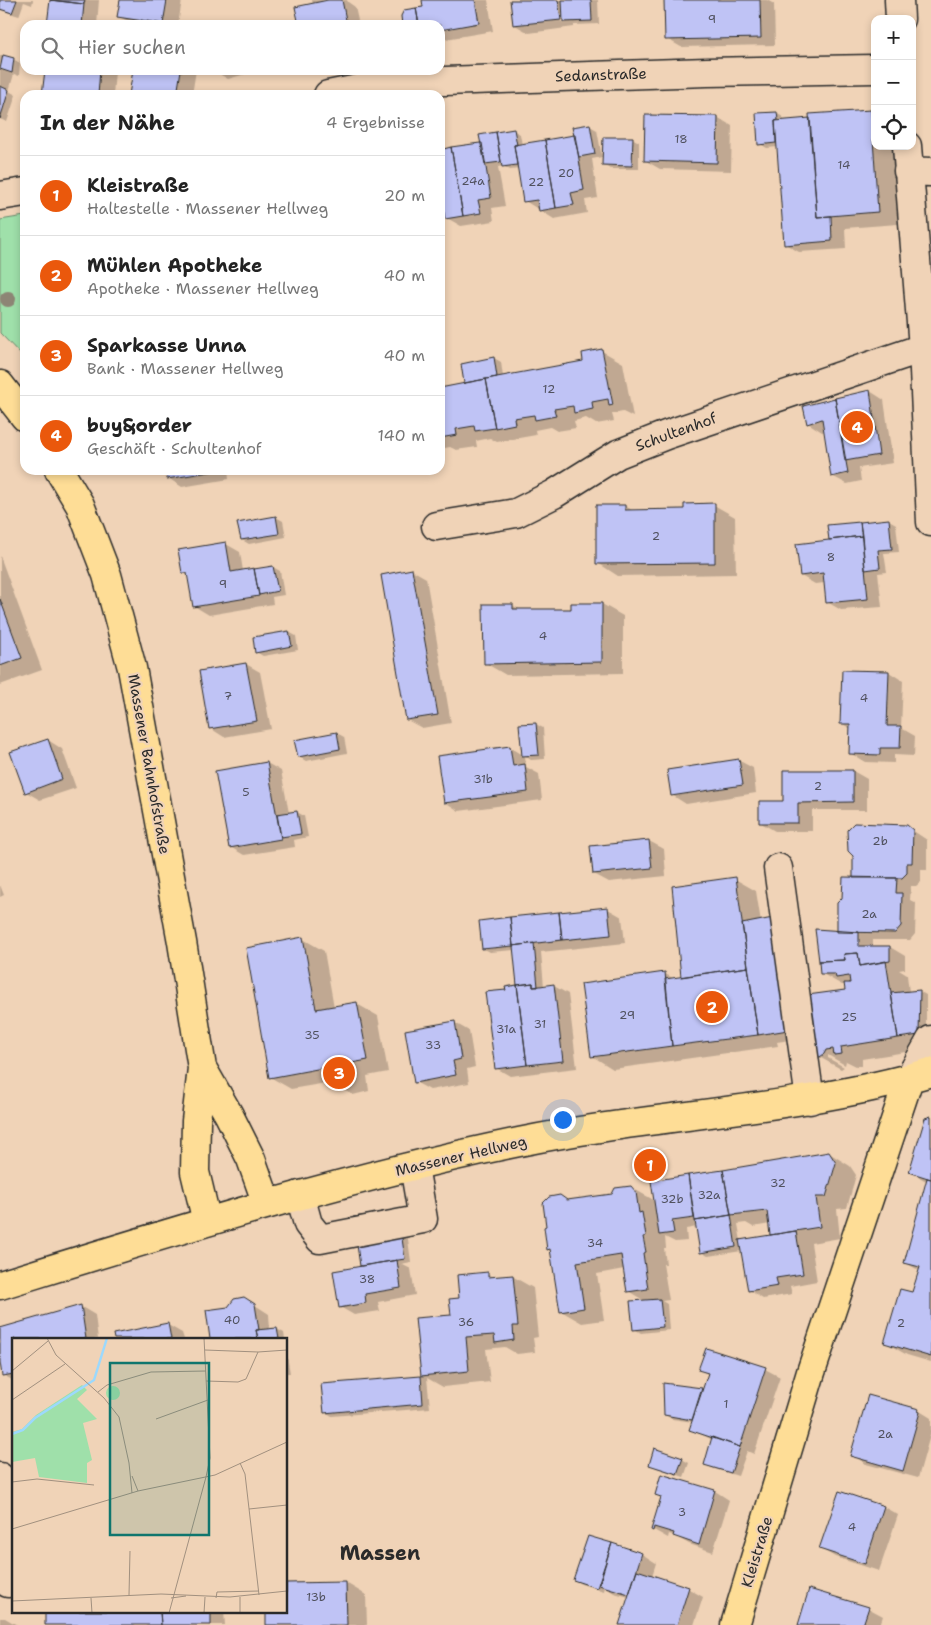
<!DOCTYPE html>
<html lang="de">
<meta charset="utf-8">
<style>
body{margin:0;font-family:"Shantell Sans",sans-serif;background:#f6f6f6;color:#222}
.controls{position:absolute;right:15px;top:15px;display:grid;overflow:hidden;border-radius:10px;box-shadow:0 2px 8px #0003}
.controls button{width:45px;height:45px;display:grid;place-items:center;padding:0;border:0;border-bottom:1px solid #e0e0e0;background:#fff;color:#222;font:25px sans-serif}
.you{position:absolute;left:562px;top:1119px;width:18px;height:18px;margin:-12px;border:4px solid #fff;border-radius:50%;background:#1a73e8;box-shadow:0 0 0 8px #1a73e833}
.badge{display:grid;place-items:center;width:32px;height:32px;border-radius:50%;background:#ea580c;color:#fff;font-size:16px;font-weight:700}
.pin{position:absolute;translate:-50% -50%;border:2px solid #fff;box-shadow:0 1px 5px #0006}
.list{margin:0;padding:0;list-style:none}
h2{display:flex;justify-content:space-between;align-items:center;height:65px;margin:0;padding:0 20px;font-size:21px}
h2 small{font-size:16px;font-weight:400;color:#767676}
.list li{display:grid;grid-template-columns:32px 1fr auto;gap:15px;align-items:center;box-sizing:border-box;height:80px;padding:0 20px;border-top:1px solid #e0e0e0}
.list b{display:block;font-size:19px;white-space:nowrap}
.list p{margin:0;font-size:16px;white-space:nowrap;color:#767676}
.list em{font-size:16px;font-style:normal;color:#767676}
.icon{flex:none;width:28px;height:28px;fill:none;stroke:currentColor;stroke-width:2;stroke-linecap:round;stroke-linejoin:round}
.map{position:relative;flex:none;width:931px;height:1625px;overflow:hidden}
.search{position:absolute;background:#fff;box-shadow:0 2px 8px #0003;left:20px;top:20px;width:425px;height:55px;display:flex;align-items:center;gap:12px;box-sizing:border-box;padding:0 18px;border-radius:15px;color:#767676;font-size:19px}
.panel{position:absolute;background:#fff;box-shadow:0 2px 8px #0003;left:20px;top:90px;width:425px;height:385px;border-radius:15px}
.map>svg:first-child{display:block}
</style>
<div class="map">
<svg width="931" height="1625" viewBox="0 0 931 1625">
<rect width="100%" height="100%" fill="#f0d3b7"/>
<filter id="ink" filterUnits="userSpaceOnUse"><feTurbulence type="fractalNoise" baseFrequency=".02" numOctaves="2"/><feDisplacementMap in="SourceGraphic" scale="10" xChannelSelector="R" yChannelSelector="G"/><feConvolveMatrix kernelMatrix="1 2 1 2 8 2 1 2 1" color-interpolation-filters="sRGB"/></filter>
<g filter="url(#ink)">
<path fill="#9fe0aa" stroke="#65866a" d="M25,216V359L0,333V220Z"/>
<path fill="#0003" fill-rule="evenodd" d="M0,0H33L32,5L24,2L19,16L0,10Z
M51,0H99L97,25H48Z
M121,0H182L178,25L133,24L118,16Z
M312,0H347L348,2L355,7L359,25H301L313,5Z
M423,0H488L493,31L440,40V25H404L424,8Z
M511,0H598L599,24L574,25V27L529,33L515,25ZM556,15L564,20V23L555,18Z
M665,0H767L774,4L775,45L681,47L667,39Z
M0,55L13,59L20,63L19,76L14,74L9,91L16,95L7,122L0,119Z
M46,70H113L115,71L113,95H43Z
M134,70H196L192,95H130Z
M220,70H259L228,79L221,75Z
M870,111L875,114V146H893L898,224L845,228L846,249L799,252L785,244L778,147L767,148L760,144L776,113L783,117L784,121Z
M717,117L732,126L731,171L660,169L646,161Z
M590,126L597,130L602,157L592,159L598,198L585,200L587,213L554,219L525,201L519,169L510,170L503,166L498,167L505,206L492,208L494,221L461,226L440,214V151L482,144L481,136L513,130L520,134L522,145L575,136Z
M632,138L639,142V169H610L603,165Z
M602,351L623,363L633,417L623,412L612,414L614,421L596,424L586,418L574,421L576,428L557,431L550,427L535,430L536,435L497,442L490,438L476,441L477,447L456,450L450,447L440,449V389L468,384L465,382L494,358L501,362L503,377L585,362Z
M870,391L884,400L893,463L859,468L861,481L847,484L832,476L825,431L822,432L808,423Z
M167,470H228L229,479L182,487L168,478Z
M714,505L735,517L736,574L618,576L598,563L625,506L634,511L685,510Z
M276,517L283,521L286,537L249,544L242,540Z
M889,520L896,524L899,552L884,553L887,572L878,573L882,607L841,610L827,602L825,583L815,584L801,576L833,541Z
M226,544L240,552L243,571L273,567L280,571L284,595L272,597L273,604L209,615L194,606L189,576L183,573Z
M0,556L42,670L0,685Z
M412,570L426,578L451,723L422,728L407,720Z
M602,604L623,616V673L506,675L485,663L512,605L521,610H572Z
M289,632L296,636L298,650L263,656L256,652Z
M246,664L260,672L271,729L224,737L210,728Z
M889,672L903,681L901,728L915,736L914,756L894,755V763L865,762L850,753L851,729L841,723Z
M536,724L543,728L545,759L531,760L525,756L526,767L539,774L542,800L459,811L445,802L439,757L510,747L523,755Z
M337,733L344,737L347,753L306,761L299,757Z
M48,740L62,749L76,788L40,800L26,792Z
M738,760L753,768L756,793L686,804L672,795Z
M267,763L281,771L289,813L297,812L304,816L308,837L294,840L295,847L244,855L230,847Z
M853,771L867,779V810H812V831H775L761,823Z
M906,826L927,840V870H921V882L916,886H911L910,900L916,903L915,934L910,940H873V947H890L905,956V969L899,970L907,975L909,992L919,991L926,995V1039L918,1050L862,1059V1066H856L846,1061L845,1065L828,1055V1058L844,1067L841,1069L810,1052L847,991L846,985H842L821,973L838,931L843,899L854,879Z
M649,841L664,849L666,876L609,882L594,874L592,847Z
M735,879L756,891L761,922L802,1038L777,1042L778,1046L613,1069L592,1056L664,973L674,979L682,978Z
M0,885L4,895L0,897Z
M608,909L622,917L625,943L541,952L544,987L554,986L568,994L577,1068L510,1076L496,1068L507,991L521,986L514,950L490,952L483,948Z
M303,939L324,951L334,1007L357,1004L378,1016L388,1072L367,1076L369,1091L353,1095L332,1082L291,1089L270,1077Z
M455,1023L469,1031L475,1067L467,1069L469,1083L430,1090L415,1082Z
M931,1118V1362L907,1355L886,1343L913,1294L920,1271L906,1263L928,1182L910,1172Z
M829,1153L850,1166L856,1175L847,1208L837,1209L840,1238L811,1243L817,1281L790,1286L792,1294L763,1299L749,1290L742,1251L708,1256L701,1252L697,1227L686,1229L687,1241L675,1242L665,1237L666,1248H664L666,1264H663L669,1300L662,1301L667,1304L669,1330L641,1333L634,1329L645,1301L628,1291L624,1269L597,1274L604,1320L582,1323L561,1311L551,1251L548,1249L569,1201L612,1196L630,1187L652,1199L656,1204L652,1182ZM746,1223L753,1227L770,1224L771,1234L774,1236L741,1241L738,1224Z
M405,1216L411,1262L401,1264L411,1269L415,1295L378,1302L380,1311L354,1315L340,1307L362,1267L355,1218Z
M487,1273L495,1278L512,1276L533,1288L538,1337L533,1338L535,1352L517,1354L505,1347L486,1349L490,1382L443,1387L427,1378L430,1408L332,1416L325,1412L323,1385L422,1377L417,1319L452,1316L461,1299Z
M244,1298L269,1314L270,1330L277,1329L284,1333L285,1339H211L228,1308Z
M80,1306L95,1315L98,1339H14V1381L3,1375L0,1353V1329Z
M168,1325L182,1333L184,1339H116Z
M286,1350L290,1373H286Z
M765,1369L780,1377L754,1454L747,1451L738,1476L712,1468L705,1464L713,1440L690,1429L693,1422L672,1419L665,1415V1385L703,1390L708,1374L700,1370Z
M918,1410L931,1418V1432L918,1478L866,1464L852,1455Z
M682,1459L689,1463L684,1477L657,1468L650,1464Z
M715,1491L729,1500L713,1552L689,1544L675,1536L669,1534L668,1538L652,1529L662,1498L656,1495Z
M839,1492L884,1507L898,1515L879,1571L835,1557L821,1549Z
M588,1537L642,1554L656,1563L652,1576L689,1589L703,1597L694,1625H620L629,1597L614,1593L605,1587L604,1591L581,1584L574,1580Z
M346,1583L366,1595L367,1625H267L286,1611Z
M868,1608L883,1616L880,1625H799Z
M162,1611H224L225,1625H162Z
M0,1618H5L17,1625H0Z"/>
<path fill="#bfc3f5" stroke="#2b2b2b" d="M0,0H17L12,13L0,9Z
M50,0H85L84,4Z
M50,0L84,4L82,25H47Z
M120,0H167L163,24L117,17Z
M328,0H342L347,25H299L295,7Z
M422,0H475L479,23L440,30V25H419L416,8L423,7Z
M510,0H558L561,20L513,25Z
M562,0H591L592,21L563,22Z
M664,0H760L761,38L665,40Z
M416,8L419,25H402L401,16L404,10Z
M141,20L163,24L174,25H140Z
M3,55L14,58L12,73L0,69Z
M45,70H100L98,95H42Z
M133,70H181L177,95H129Z
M0,86L9,90L0,119Z
M871,110L878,212L817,217L809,114Z
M777,112L778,120L775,121L776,143L758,145L756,113Z
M645,115L718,116L717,163L644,161Z
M810,118L817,217L831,216L832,241L784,245L775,121Z
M590,124L595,154L579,157L572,127Z
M514,129L517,145H514L517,165L502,167L496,132Z
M496,132L501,162L485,164L479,135Z
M574,135H575L584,190L571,193L574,205L556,208L545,140Z
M603,137H633L632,166L602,165Z
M545,140L556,208L539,211L537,200L523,202L514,145Z
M480,143H482L491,198L478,200L481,213L463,216L451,147Z
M451,147L463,216L445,219L443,207L440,208V150Z
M602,349L613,405L609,406L608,399L592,402L593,409L574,413L573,406L554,409L556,416L535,420L534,415L514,418L515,424L495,428L486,379L583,361L582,353Z
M494,357L497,377L464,383L461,364Z
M486,379L495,428L475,431L474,426L456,429L457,435L440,438V388Z
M870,390L879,455L845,461L835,398Z
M835,398L848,473L831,477L822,419L807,424L803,406Z
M165,470H215V471L167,479Z
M715,503V563L596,564V505H625V510L684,509V504Z
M276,516L279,534L241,540L237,523Z
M889,519L892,549L878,550L880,568L865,570L860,522Z
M860,522L862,536L829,540L827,525Z
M862,536L868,599L826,603L823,573L800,576L796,544Z
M226,542L231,572L254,568L259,596L193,607L187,573H182L178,550Z
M273,566L278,591L259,595L254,569Z
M412,569L438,715L406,720L381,575Z
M0,599L22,658L0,666Z
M571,603H602V662L484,664L483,604H513V609H571Z
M289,631L292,646L255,653L253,637Z
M246,663L257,721L209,729L199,671Z
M842,670L889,671L887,726H901L900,748H880V755L849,754L850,724H840Z
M536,723L539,755L522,756L519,724Z
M337,732L340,749L298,757L294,740Z
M48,739L62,779L25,793L10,752Z
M510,746L513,766L525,764L528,792L444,803L437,756Z
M739,759L743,785L671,796L667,770Z
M267,762L281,839L229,848L215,771Z
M783,770H853V802L798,803V823H759V801H783Z
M297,811L301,834L281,837L277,814Z
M854,823L907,825L913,830L912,863H907V873L902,878H853V856L848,851L847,830Z
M649,840L652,868L593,874L590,846Z
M736,877L748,967L681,977L672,886Z
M843,877L897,878L896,893H902L901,926L895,933L837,932V903L842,898Z
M608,907L611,935L562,940L559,912Z
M559,912L562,940L513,946L510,917Z
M510,917L513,946L482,949L479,921Z
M773,918L788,1030L758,1035L742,924Z
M815,929L859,932V946H890V961L860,966L858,953L844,954L845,960L819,961Z
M303,937L316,1009L357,1002L368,1060L346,1064L349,1080L331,1083L328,1067L269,1078L246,948Z
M534,943L538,987H533V983L517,985L513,946Z
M858,953L860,966L886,961L898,1038L841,1047L842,1054L834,1055L833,1049L826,1050L824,1054L820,1057L814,1056L800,996L845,990L844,983H850L849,976L836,978L835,974H820L819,961L845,960L844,954Z
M748,967L758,1035L672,1046L665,979Z
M665,972L672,1046L591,1057L581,984Z
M533,983V987L554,984L563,1061L527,1065L517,985Z
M517,985L527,1065L495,1069L485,992L506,990L505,987Z
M920,990L919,1035L898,1038L891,993Z
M455,1021L461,1059L453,1061L456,1075L414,1083L405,1030Z
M931,1116V1179L909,1172L925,1118Z
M829,1152L836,1163L826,1197H816L820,1227L770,1235L767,1211L731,1215L723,1170Z
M723,1170L731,1215L695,1221L688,1175Z
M688,1175L694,1218L672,1221L674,1233L659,1235L651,1181Z
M927,1178L931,1179V1357L884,1343L900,1289L912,1292L920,1267L904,1263Z
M631,1186L636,1192L639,1213L642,1212L646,1236L643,1237L646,1252L643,1253L648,1289L627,1292L621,1255L577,1262L584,1308L560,1312L550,1249L547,1250L544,1227L546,1226L543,1203L549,1197L560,1195L567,1200L612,1194L615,1188Z
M398,1211L405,1259L360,1266L353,1217Z
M731,1215L736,1247L700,1253L695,1221Z
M796,1231L803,1274L776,1278L778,1286L748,1291L739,1240Z
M397,1260L401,1288L365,1294L366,1303L339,1308L333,1271Z
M488,1272V1277L513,1275L518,1326H513L514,1340L495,1343L494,1335L466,1337L469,1371L421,1376L415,1318L451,1315L449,1299L459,1298L457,1275Z
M244,1297L255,1304L259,1330H256L258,1339H210L206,1310L228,1307L234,1299Z
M660,1299L663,1327L633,1330L630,1301Z
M81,1305L86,1339H14V1374L2,1376L0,1362V1328Z
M168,1323L171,1339H114L113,1334Z
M277,1328L279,1339H258L256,1330Z
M706,1348L766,1367L740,1447L689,1430L708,1373L698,1370Z
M421,1376L423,1404L324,1413L321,1384Z
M663,1383L702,1388L692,1420L664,1415Z
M868,1395L919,1409L918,1411L920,1412L903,1471L850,1456Z
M712,1437L740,1447L731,1473L704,1465Z
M654,1448L683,1458L677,1474L649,1465Z
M661,1474L715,1490L699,1545L673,1536L674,1533L654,1527L653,1531L651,1530L661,1497L655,1495Z
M839,1491L884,1506L865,1564L819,1549Z
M588,1536L612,1543L597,1588L573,1580Z
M612,1543L642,1553L629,1594L599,1585Z
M637,1570L689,1587L677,1625H619Z
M346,1582L347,1625H266V1611H286V1583Z
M809,1589L869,1607L863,1625H798Z
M45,1611H160L161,1625H45Z
M160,1611H211V1625H161Z"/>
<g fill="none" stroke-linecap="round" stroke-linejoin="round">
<g stroke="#2b2b2b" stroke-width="31">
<path id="minor" d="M899,0L900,19
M328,95L388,83L707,72L875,69
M907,146L923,348L931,522
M908,171L931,172
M0,196L25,192
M436,526L516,513L554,494L618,454L666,435L923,348
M778,868L810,1100
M909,1079L931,1040
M300,1195L308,1224L320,1239L423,1219L414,1166
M0,1477L8,1583"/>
</g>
<g stroke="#2b2b2b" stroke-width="31">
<path id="major" d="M0,385L25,417
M59,470L80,505L107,575L132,668L182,942L202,1068L196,1121L195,1172L207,1222
M202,1068L229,1115L251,1159L267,1204
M0,1285C172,1232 343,1178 519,1142C655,1114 797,1111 931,1072
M735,1625L811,1372L909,1079"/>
</g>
<use href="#minor" stroke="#f0d3b7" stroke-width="28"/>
<use href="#major" stroke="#fedd96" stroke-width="28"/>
</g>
<circle fill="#8d8574" cx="8" cy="299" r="8"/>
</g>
<g text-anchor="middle" stroke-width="4.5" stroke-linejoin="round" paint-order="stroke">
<g font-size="12" fill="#50515e">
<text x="712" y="23">9</text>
<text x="681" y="143">18</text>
<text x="844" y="169">14</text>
<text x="566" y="177">20</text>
<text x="473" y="185">24a</text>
<text x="536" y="186">22</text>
<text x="549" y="393">12</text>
<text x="656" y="540">2</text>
<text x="831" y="561">8</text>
<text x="223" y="588">9</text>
<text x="543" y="640">4</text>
<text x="228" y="700">7</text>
<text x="864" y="702">4</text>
<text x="483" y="783">31b</text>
<text x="818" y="790">2</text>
<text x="246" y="796">5</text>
<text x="880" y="845">2b</text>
<text x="869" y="918">2a</text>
<text x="627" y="1019">29</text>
<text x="849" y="1021">25</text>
<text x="540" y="1028">31</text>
<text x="506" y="1033">31a</text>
<text x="312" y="1039">35</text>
<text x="433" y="1049">33</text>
<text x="778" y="1187">32</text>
<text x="709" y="1199">32a</text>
<text x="672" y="1203">32b</text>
<text x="595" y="1247">34</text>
<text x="367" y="1283">38</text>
<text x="232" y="1324">40</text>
<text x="466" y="1326">36</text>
<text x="901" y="1327">2</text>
<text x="726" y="1408">1</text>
<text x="885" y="1438">2a</text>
<text x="682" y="1516">3</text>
<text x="852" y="1531">4</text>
<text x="316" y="1601">13b</text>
</g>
<g font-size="15" fill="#2b2b2b" stroke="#f0d3b7">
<text transform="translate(601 75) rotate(-2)" y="5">Sedanstraße</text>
<text transform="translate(676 432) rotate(-20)" y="5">Schultenhof</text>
<text transform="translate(149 764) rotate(80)" y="5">Massener Bahnhofstraße</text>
<text transform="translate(461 1156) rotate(-13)" y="5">Massener Hellweg</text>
<text transform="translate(757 1552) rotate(-73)" y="5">Kleistraße</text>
</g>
<g font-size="20" font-weight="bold" fill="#2b2b2b" stroke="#f0d3b7">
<text x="380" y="1560">Massen</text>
</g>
</g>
<g transform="translate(12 1338)">
<rect width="275" height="275" fill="#f0d3b7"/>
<path d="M70,47L75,52L65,61L85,81L71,85L80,122L75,125V145L27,139L23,120L0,124V94L10,91L24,77ZM94 55a7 7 0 1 1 14 0a7 7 0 1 1-14 0Z" fill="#9fe0aa"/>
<path fill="none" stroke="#9cd9fd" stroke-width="2.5" d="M0,96L11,92L23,80L82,42L95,0"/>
<path fill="none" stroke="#a1907f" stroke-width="1" d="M35,0L44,17L92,60L107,79L117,125L120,155M192,0L198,120L194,139M193,12L246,14L275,12M0,33L36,3M194,43L226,44L234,41L246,14M86,54L95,47L139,34L194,33M0,62L53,26M144,81L196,62M228,125L233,136L247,257M120,138L126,153M0,144L25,141L82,147M237,171L275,167M0,191L126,153L203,137L275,104M117,257L118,213M228,259V275M79,260L80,275M159,260L174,258M204,260L205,254L247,253M0,263L149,256L218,259L275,253M157,275L194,139M192,275L193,259"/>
<path fill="#0f766e" fill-opacity="0.15" stroke="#0f766e" stroke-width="2.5" d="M98,25H197V197H98Z"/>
<rect width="275" height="275" fill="none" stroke="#2b2b2b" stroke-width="2.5"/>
</g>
</svg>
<div class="controls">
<button>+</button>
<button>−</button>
<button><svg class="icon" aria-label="locate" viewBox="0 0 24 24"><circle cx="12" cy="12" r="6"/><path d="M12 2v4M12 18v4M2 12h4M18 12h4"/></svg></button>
</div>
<div class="you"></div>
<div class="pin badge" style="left:650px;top:1165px">1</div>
<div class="pin badge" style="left:712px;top:1007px">2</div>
<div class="pin badge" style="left:339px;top:1073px">3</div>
<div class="pin badge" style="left:857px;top:427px">4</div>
<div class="search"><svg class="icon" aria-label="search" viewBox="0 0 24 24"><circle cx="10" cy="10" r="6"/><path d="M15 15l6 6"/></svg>Hier suchen</div>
<section class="panel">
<h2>In der Nähe<small>4 Ergebnisse</small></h2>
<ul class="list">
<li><span class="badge">1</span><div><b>Kleistraße</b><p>Haltestelle · Massener Hellweg</p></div><em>20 m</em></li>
<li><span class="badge">2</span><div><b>Mühlen Apotheke</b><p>Apotheke · Massener Hellweg</p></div><em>40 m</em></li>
<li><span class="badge">3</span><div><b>Sparkasse Unna</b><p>Bank · Massener Hellweg</p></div><em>40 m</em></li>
<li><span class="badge">4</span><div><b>buy&amp;order</b><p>Geschäft · Schultenhof</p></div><em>140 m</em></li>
</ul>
</section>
</div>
